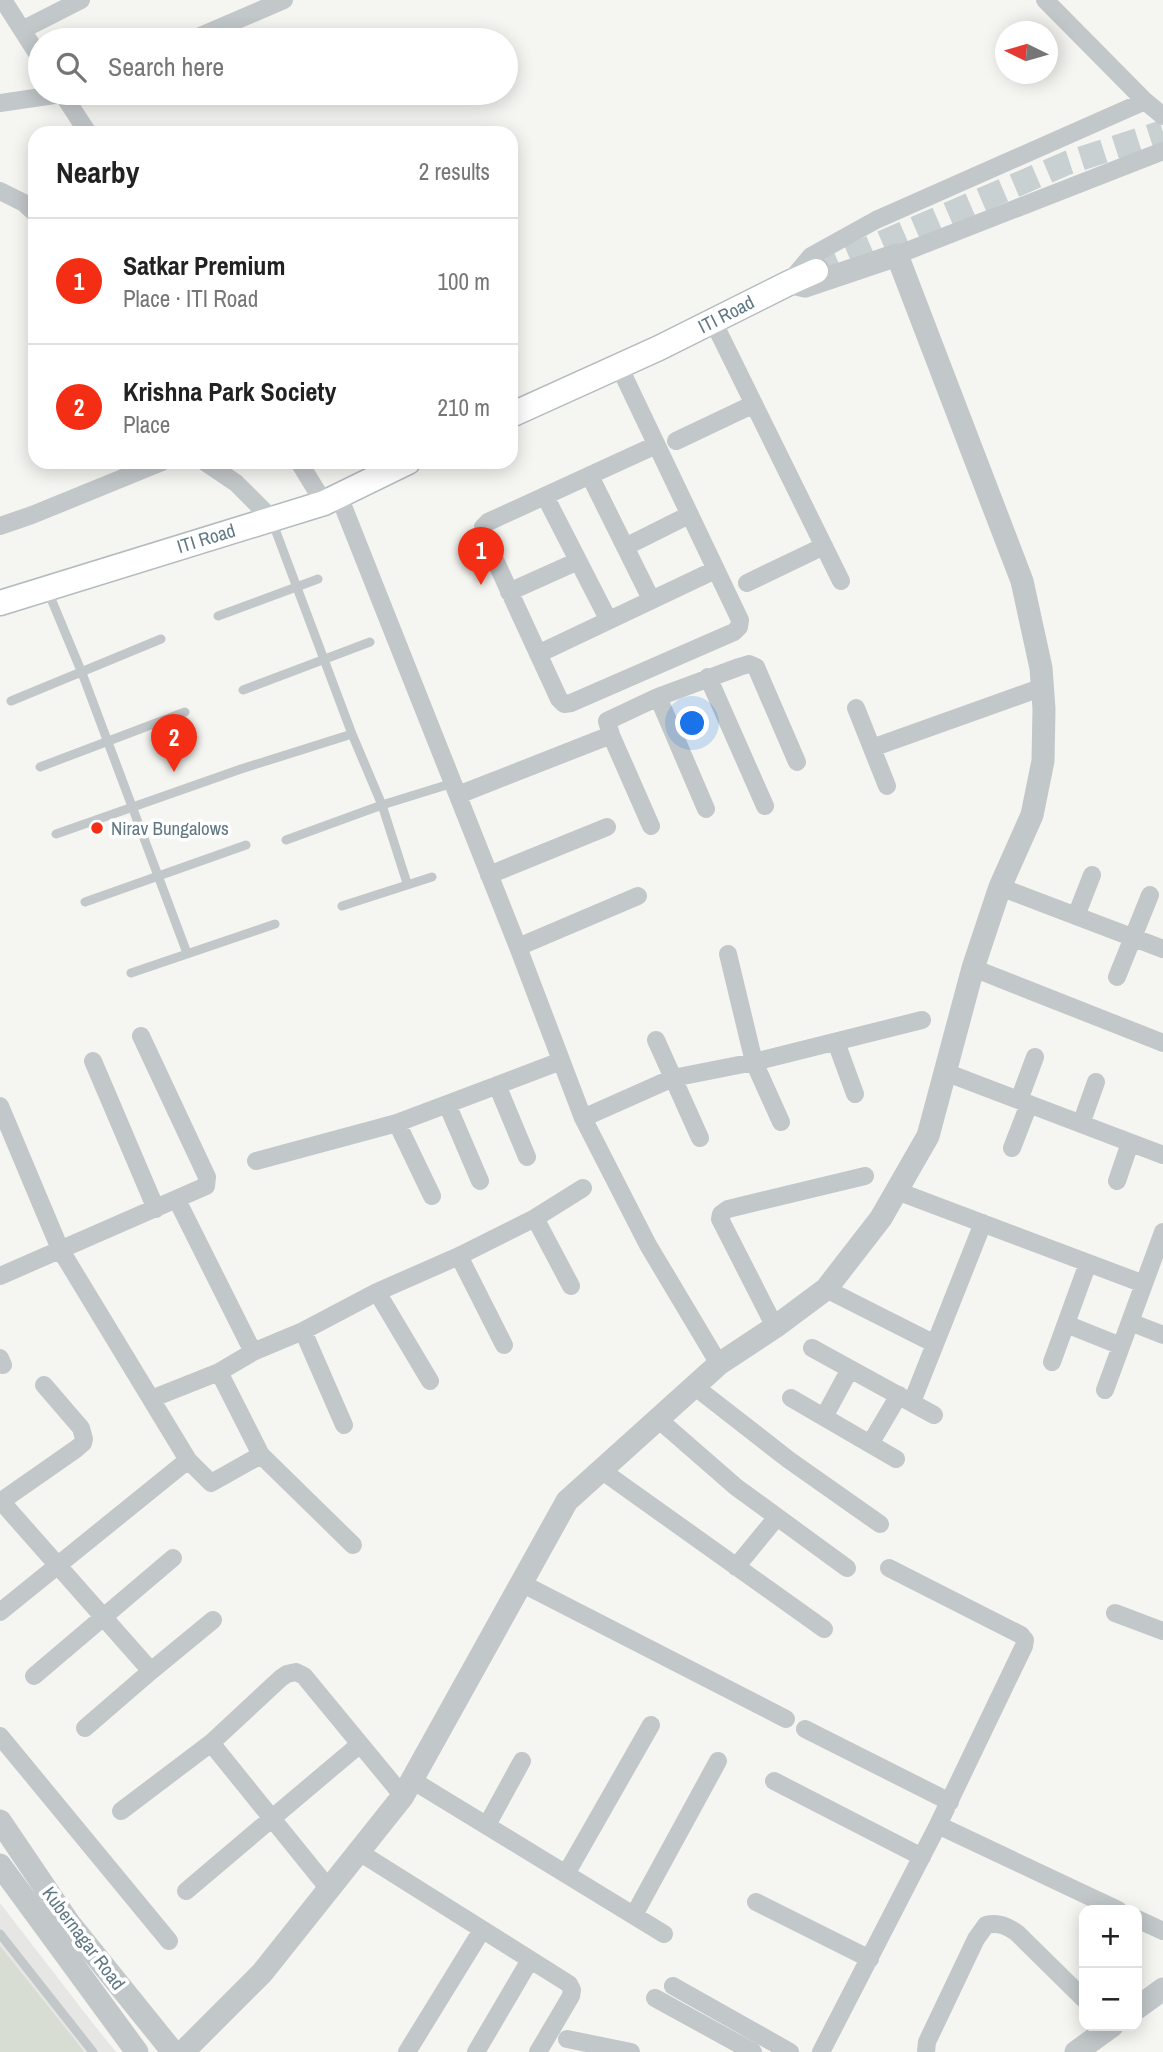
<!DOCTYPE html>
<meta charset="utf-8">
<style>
body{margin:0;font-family:"Archivo Narrow",sans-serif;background:#f6f6f6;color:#222}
.controls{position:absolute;right:21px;bottom:21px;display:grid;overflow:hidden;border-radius:14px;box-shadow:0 4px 18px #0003}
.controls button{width:63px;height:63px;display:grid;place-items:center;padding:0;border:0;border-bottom:2px solid #e0e0e0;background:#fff;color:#222;font:35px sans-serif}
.compass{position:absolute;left:995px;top:21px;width:63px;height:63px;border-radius:50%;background:#fff;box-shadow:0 4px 18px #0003;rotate:275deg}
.you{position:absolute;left:693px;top:724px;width:24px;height:24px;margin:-18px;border:5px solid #fff;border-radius:50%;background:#1a73e8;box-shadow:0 0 0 10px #1a73e833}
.badge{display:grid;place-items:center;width:46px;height:46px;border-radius:50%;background:#f32e14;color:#fff;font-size:23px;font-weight:700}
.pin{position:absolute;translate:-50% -58px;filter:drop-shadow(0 2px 4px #0008)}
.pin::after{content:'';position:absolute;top:37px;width:24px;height:21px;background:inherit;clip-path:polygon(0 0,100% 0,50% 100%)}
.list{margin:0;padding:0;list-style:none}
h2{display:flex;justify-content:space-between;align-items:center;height:91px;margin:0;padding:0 28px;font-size:30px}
h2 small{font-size:23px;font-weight:400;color:#767676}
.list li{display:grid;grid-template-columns:46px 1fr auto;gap:21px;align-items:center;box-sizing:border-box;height:126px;padding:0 28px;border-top:2px solid #e0e0e0}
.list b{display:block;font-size:26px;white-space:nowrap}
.list p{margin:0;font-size:23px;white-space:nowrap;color:#767676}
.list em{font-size:23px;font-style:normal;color:#767676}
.icon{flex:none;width:38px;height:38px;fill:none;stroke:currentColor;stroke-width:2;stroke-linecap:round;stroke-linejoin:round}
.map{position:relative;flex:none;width:1163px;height:2052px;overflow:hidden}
.search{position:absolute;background:#fff;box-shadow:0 4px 18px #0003;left:28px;top:28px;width:490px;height:77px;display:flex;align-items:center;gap:18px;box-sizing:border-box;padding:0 24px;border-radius:38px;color:#767676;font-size:26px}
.panel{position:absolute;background:#fff;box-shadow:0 4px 18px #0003;left:28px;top:126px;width:490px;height:343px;border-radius:21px}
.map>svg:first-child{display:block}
</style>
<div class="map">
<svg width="1163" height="2052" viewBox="0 0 1163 2052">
<rect width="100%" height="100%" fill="#f5f5f1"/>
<path fill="#e6e6e4" d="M0,1903L91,2021L116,2052H0Z"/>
<path fill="#d7ddd2" d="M0,1946L75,2040L84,2052H0Z"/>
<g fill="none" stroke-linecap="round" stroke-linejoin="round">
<path stroke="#c9d0d1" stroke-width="24" stroke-dasharray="24 12" stroke-linecap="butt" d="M816,271L1067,163L1163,132"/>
<g stroke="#b4bbbe" stroke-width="27">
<path id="secondary" d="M511,415L659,348L789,283L816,271
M0,603L324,503L408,462"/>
</g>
<path stroke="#c2c7ca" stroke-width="9" d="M272,521L352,734L382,805L407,883
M47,589L82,673L187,953
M218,616L318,579
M243,690L370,642
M11,701L161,639
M40,767L185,712
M56,834L241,769L352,734
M286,840L382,805L453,783
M85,902L246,845
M342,906L432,877
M131,973L275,924
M0,1934L93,2052"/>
<path stroke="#c2c7ca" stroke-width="18" d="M3,0L40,58
M1045,0L1145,101L1163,116
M22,30L81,0
M191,40L284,0
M62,93L88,133
M0,103L68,93
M0,191L24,203L35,213
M897,255L1163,151
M791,280L811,256L876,220L1145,101
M713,321L841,581
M619,366L740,620L739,627L734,632L571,703L564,704L559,699L484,536L483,527L488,522L656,445
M676,441L754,404
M205,462L236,483L271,518
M299,462L324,503
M590,476L651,599
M339,496L518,947L583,1118L648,1245L719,1364
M545,496L608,619
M0,526L32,515L162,462
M625,547L689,515
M747,583L824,546
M509,592L578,561
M538,654L715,570
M708,677L765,806
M658,697L706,809
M856,708L887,786
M872,748L1043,687
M458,795L611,735
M651,826L611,735L607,721L658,697L739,667L749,664L756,667L797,762
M489,875L607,827
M1000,887L1163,949
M1076,916L1092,875
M518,947L638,896
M728,954L754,1062L781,1122
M973,968L1163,1043
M1117,977L1150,895
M656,1040L700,1138
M836,1042L855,1094
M93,1061L156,1209
M945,1072L1163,1155
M497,1085L527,1157
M1019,1100L1035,1057
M447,1104L480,1181
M0,1106L60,1249L188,1460
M583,1118L673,1078L754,1062L922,1020
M397,1123L432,1196
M1081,1124L1096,1082
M1012,1148L1029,1104
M256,1161L397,1123L561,1061
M1117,1181L1130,1143
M897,1191L1144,1284
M177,1200L253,1352L303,1331L377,1292L459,1256L535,1218L583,1188
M535,1218L571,1286
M459,1256L504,1345
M0,1276L206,1186L207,1177L141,1036
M826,1289L935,1344
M377,1292L430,1381
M1130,1322L1163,1335
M1066,1324L1121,1346
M775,1327L720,1219L721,1214L728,1209L865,1176
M303,1331L344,1425
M812,1348L934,1415
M0,1358L3,1365
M1052,1362L1088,1263
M694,1386L789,1460L880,1524
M1105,1390L1163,1232
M791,1398L896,1459
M151,1399L219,1372
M912,1402L983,1223
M824,1417L850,1369
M658,1419L736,1487L847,1568
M870,1444L899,1395
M261,1455L353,1545
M601,1470L824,1629
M0,1500L151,1671L85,1728
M0,1502L76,1449L83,1443L84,1439L81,1428L44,1385
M736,1567L777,1517
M521,1583L786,1719
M0,1612L188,1460L211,1483L261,1455L219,1372L253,1352
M1115,1613L1163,1631
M151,1671L213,1620
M34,1676L173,1558
M805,1729L950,1802
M0,1736L169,1941
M211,1743L329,1889
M412,1780L664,1934
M774,1781L922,1857
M121,1811L211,1743L281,1678L287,1674L296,1672L304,1676L403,1796
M487,1825L522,1761
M938,1825L1118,1910
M359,1852L569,1984L572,1990L571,1996L538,2052
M566,1874L651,1725
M186,1891L360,1744
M756,1902L870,1959
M634,1915L718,1761
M1137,1919L1163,1931
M673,1986L790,2052
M655,1998L753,2052
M567,2039L631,2052
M407,2052L482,1930
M476,2052L530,1960
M821,2052L938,1825L1024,1646L1025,1640L1021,1635L889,1568
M926,2052L927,2042L976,1939L986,1925C999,1922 1007,1926 1017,1933L1084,1999"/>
<path stroke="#c2c7ca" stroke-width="23" d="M0,1821L69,1923L173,2052
M0,1865L137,2052
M1137,2008L1163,1989
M183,2052L262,1973L403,1796L567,1501L719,1364L775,1327L826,1289L881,1218L928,1136L973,968L1000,887L1032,815L1043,761L1044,709L1041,668L1022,581L897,255L805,286L796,284
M1076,2052L1112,2026"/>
<use href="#secondary" stroke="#fff" stroke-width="24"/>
</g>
<circle fill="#f32e14" stroke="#fff" stroke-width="2.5" cx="97" cy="828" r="7"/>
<g text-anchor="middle" stroke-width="7" stroke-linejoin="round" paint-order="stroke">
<g font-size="19" fill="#617985" stroke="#fff">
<text transform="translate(726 314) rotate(-27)" y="7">ITI Road</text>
<text transform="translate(206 538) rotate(-17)" y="7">ITI Road</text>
<text transform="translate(84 1938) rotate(53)" y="7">Kubernagar Road</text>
</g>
<g font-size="19" fill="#617985" stroke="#fff" text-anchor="start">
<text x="111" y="835">Nirav Bungalows</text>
</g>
</g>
</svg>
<div class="controls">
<button>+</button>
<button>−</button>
</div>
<svg class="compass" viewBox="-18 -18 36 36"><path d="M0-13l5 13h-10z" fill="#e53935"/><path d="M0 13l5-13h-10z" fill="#767676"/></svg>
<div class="you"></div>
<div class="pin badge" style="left:481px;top:585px">1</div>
<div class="pin badge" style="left:174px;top:772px">2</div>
<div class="search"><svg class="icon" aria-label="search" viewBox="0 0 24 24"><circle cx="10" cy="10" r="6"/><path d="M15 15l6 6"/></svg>Search here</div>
<section class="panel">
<h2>Nearby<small>2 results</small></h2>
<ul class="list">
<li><span class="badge">1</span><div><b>Satkar Premium</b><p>Place · ITI Road</p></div><em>100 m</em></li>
<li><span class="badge">2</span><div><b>Krishna Park Society</b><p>Place</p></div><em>210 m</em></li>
</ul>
</section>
</div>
